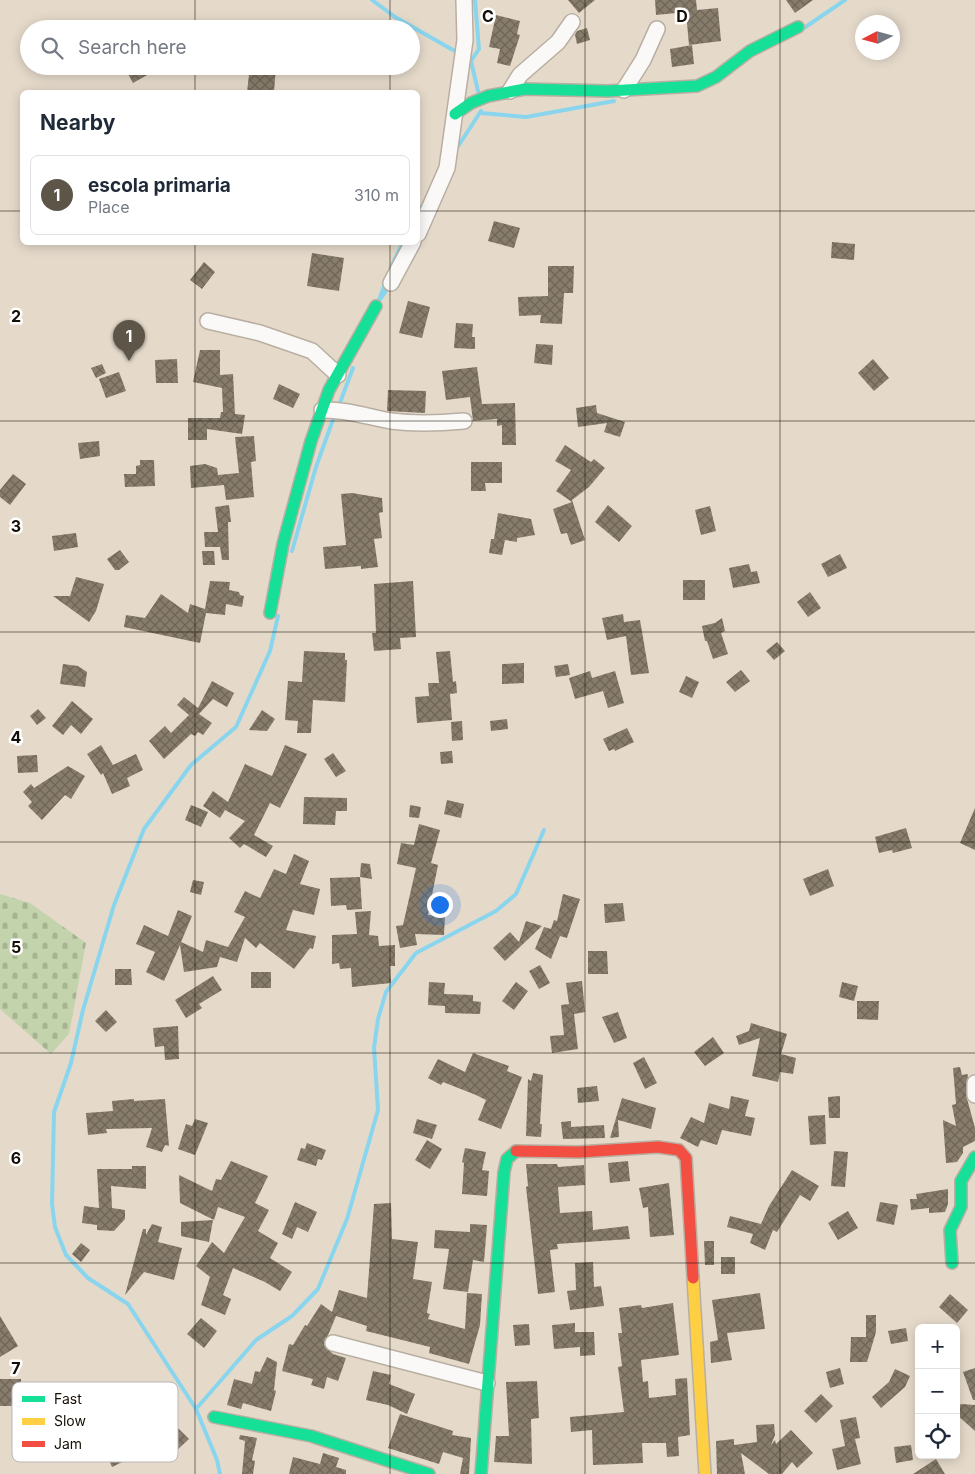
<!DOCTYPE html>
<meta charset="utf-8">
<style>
body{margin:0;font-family:Inter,sans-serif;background:#f2f2f3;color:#1f2937}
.controls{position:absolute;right:15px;bottom:15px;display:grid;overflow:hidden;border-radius:8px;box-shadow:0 2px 12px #0003}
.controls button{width:45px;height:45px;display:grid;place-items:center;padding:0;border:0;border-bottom:1px solid #e0e1e3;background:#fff;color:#1f2937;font:25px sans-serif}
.compass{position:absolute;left:855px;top:15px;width:45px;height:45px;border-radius:50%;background:#fff;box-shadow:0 2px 12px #0003;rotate:264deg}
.you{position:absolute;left:439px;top:904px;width:18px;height:18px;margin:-12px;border:4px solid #fff;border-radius:50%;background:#1a73e8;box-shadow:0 0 0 8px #1a73e833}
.badge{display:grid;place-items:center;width:32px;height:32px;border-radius:50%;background:#5e5549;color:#fff;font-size:16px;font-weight:700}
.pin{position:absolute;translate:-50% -41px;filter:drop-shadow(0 1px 2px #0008)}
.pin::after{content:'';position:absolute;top:26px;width:18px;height:15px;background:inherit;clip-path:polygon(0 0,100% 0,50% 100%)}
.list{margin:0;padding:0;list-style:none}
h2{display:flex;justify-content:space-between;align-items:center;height:65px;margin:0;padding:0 20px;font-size:21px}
h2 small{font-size:16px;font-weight:400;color:#747a83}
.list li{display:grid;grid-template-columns:32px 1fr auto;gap:15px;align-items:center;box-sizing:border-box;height:80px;margin:0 10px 10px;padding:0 10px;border:1px solid #e0e1e3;border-radius:8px}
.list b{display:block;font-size:19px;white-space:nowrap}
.list p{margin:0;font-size:16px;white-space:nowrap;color:#747a83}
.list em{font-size:16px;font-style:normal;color:#747a83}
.icon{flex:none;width:28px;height:28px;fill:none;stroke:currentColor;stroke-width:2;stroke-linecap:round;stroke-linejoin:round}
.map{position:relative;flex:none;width:975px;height:1474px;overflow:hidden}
.search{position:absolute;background:#fff;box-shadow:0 2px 12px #0003;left:20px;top:20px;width:400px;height:55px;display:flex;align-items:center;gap:12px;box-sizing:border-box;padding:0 18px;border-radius:28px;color:#747a83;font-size:19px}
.panel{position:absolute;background:#fff;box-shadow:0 2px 12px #0003;left:20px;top:90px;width:400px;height:155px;border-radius:8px}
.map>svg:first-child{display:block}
</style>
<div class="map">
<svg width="975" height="1474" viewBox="0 0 975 1474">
<defs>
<pattern id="cemetery-stones" width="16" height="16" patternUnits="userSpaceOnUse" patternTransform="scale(1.25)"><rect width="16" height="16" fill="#c3d3ac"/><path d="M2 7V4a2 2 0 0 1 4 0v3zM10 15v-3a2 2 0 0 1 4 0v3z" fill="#a7b492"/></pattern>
<pattern id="building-cross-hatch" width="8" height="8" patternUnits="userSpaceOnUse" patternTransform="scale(1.25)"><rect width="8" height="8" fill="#887d6c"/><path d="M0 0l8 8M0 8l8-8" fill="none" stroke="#6e6557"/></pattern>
</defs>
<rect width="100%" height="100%" fill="#e5daca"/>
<path fill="url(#cemetery-stones)" d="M0,894L30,903L86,943L69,1034L51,1054L0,1009Z"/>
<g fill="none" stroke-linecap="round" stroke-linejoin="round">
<path stroke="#89d5ee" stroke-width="4" d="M372,0L395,17L460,54
M475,0L479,49L471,61L478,91
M804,28L845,0
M481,113L526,117L614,101
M455,151L481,111
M418,215L422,206
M392,265L403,242
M381,298L390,285
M379,300L385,284
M338,408L353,368
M292,551L316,467L335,414
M196,1409L256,1340L292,1316L318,1289L347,1219L378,1110L374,1048L378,1019L386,992L416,953L496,911L516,894L544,830
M220,1474L217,1460L196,1409L128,1304L88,1278L66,1255L55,1227L52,1204L54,1112L71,1063L83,1010L114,905L144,829L191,765L236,727L270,651L278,616"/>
</g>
<path fill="url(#building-cross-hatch)" d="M568,0H595L579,13Z
M655,0H696L697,10L718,8L721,41L689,45L686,12L656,15Z
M786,0H813L795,13Z
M496,15L520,21L517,34L520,35L510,66L497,63L500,49L489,47Z
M587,28L590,40L577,44L575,35L577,31Z
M692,45L694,64L672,67L670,49Z
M143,66H163L133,83L128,74Z
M250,66H276L274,92H247Z
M494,221L520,228L514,248L488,241Z
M832,242L855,244L854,260L831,258Z
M312,253L344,258L339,291L307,286Z
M204,262L215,272L202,289L190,280Z
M548,266H574L573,293H564L562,324L540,323L541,315L519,316L518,297L548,296Z
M408,301L430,307L422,338L399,333Z
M456,323L473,324L472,337H475V349L454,348Z
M536,344L553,345L552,365L534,363Z
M200,350H220V375L233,374L235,414L245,415L242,434L207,429V440H188V418H220L221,412H223L222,388L193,382Z
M177,359L178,383H156L155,360Z
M873,359L889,378L874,391L858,373Z
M102,364L106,373L96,378L91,368Z
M477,367L482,404L515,403L516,445H502V425L497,426V419L473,421L470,397L446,400L442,371Z
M119,372L126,391L106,398L99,379Z
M279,384L300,394L293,408L273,399Z
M388,390L426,391L425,413L387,411Z
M596,405L597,413L625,422L620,437L604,432L607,423L578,427L576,408Z
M254,436L256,461L251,462L254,497L226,500L224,485L191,488L190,466L205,464L217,468L218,475L239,473L235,437Z
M99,441L100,456L80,459L78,443Z
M565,445L591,462L594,459L605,468L589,487L572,500L585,540L571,545L567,533L561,534L553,509L572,502L556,491L571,470L555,461Z
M140,460H154L155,486L125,487L124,474H136V466L140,465Z
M471,462H502V483H485L486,491H471Z
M13,474L26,484L10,505L0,497V490Z
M352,493L382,498L383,512L379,513L382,538L374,539L378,567L361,569V566L325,569L323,547L346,545L341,494Z
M229,505L231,522H228L229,560H222L220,547H205L204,532H218L215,507Z
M608,505L632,526L619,542L595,522Z
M710,506L716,531L701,535L695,510Z
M498,513L531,519L535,535L517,538V542L505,540L502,555L489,553L491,539H494Z
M76,533L78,547L54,551L52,536Z
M120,550L129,562L119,570H115L107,559Z
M202,551H214L215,565H203Z
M840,554L847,568L828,577L821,564Z
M749,564L751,572L757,571L760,583L733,588L729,568Z
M76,577L104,584L96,611L89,622L53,596H70Z
M683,580H705V600H683Z
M210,581L230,582L229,590L239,592L240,595L244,596L242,607L226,604L225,615L206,613L200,643L124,627L126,615L145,618L161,594L188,613L190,604L205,609Z
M413,581L416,637L400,638L401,649L374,651L372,633H376L374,584Z
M810,592L821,608L808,617L797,602Z
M623,614L624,622L640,620L649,673L631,675L626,636L607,640L602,618Z
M722,618L725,631L721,633L728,654L713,659L707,641H705L702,626L715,623Z
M777,642L785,651L774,660L766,651Z
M304,651L345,653V660H347L345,702L313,700L311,733H297L298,721L285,720L288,681L302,682Z
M450,651L453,682L456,681L457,693L450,694L452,720L417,723L415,697L429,696L428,683H439L436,652Z
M524,663V683L502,684V664Z
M63,664L78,666L87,672L85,687L60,684Z
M568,664L570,675L556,677L554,666Z
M741,670L750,681L735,692L726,682Z
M590,671L592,678L615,671L624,703L608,708L603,691L575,699L569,678Z
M686,676L699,682L692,698L679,692Z
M212,681L234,693L227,707L213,699L199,714L212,723L203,735L198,732L195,736L191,734L164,759L149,741L165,726L171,733L189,715L177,705L184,697L198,708Z
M72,701L93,719L81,734L71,725L63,735L52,726Z
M38,709L46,718L37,725L30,716Z
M262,710L275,719L267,731L249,730Z
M507,719L508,729L491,731L490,721Z
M462,721L463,740L452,741L451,722Z
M627,728L634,742L615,751L614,749L609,751L603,739Z
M101,745L113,765L136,754L143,770L127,778L130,786L112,794L103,773L101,775L87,754Z
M285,745L307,754L280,808L270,803L254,835L273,846L266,857L244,844L240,848L229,838L245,821L225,810L220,818L203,806L213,791L228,802L245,764L272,776Z
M452,751L453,763L441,764L440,752Z
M333,753L346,771L336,777L324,759Z
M37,755L38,772L18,773L17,756Z
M68,766L85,776L71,799L65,795L42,820L28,806L32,802L23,792L31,784L34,788Z
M304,797L347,798V811H336L335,825L303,824Z
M447,800L464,804L461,818L444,814Z
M191,805L208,812L201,827L185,820Z
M410,805L421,807L419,818L409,817Z
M975,808V850L960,843Z
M419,824L440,830L431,863L438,865L428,915L445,916L444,935L415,934L417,945L400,948L396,926L403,925L416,868L397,864L401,843L414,845Z
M906,828L912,848L893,853L892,850L879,853L875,837Z
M294,854L309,861L300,884L320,889L314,915L293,910L286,930L316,936L313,949L310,948L294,969L260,943L256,948L245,938L237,962L220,957L217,967L184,972L180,945L164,981L146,972L155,952L136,944L144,925L168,936L178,910L192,916L181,942L203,952L206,940L228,947L245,917L234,912L245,891L260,898L274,869L286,874Z
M361,863L370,864L372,879L360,877L362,909L347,910L346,905L331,906L330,878L360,877Z
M828,869L834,886L810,896L803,879Z
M193,880L204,882L201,895L190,892Z
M563,894L580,899L567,938L560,936L551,959L535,949L544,927L551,929L554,920L557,921Z
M623,903L625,921L605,923L604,904Z
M371,911L369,935L378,936L379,946L395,945V966H390L391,983L352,987L351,968L340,969L339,963L332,964V935L357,934L355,912Z
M526,921L542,926L505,961L493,948L510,932L519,942Z
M588,951H607L608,974H588Z
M540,965L550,983L539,989L529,971Z
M115,969H131L132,985H115Z
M251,972H271V988H251Z
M213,976L222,990L199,1004L202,1008L186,1018L175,1000Z
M582,981L585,1012L574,1014L578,1049L552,1053L550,1036L564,1035L561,1005L569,1004L566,983Z
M429,982L445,983L444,994L473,995V1001L481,1002L480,1014L445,1013V1006L428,1005Z
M516,982L528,991L514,1010L502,1001Z
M842,982L858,986L854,1001L839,997Z
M857,1001H879L878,1020L857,1019Z
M106,1010L117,1022L106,1032L95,1021Z
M618,1012L627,1038L614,1043L602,1017Z
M751,1023L787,1034L781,1054L796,1058L793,1074L780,1072L778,1082L752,1076L760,1038L739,1045L736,1036L749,1031Z
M178,1026L179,1059L165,1060L164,1046L155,1047L153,1028Z
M713,1037L724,1053L705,1066L694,1052Z
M473,1053L509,1066L507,1071L522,1077L501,1129L478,1120L486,1100L476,1095L443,1082L441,1085L428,1078L438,1059L465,1072Z
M644,1057L657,1083L645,1089L633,1063Z
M960,1067L962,1075L968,1074L966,1095L975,1128V1141L963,1147V1153L957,1162L946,1163L943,1120L956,1126L952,1105L956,1104L953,1068Z
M533,1073L543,1075L540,1124H542L541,1137L526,1136L528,1079L531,1081Z
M597,1086L599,1101L578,1103L577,1088Z
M731,1096L749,1100L745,1116L755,1118L751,1136L722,1130L717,1145L701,1140L698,1147L680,1138L691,1117L704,1123L709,1103L729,1109Z
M840,1096V1118H829L828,1097Z
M622,1098L656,1108L651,1129L618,1120L619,1137L610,1138Z
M134,1099V1101L165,1099L169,1146L165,1145L162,1152L146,1147L152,1128L106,1129L107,1133L88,1135L86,1113L113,1111L112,1101Z
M825,1115L826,1144L810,1145L808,1116Z
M195,1119L208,1123L195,1155L178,1149L186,1124L192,1126Z
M417,1119L437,1125L432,1139L413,1133Z
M571,1121V1127L604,1125L605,1138L563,1139L561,1122Z
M427,1140L442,1149L430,1169L415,1160Z
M307,1143L326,1150L322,1160L318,1159L316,1166L297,1160L301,1148L305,1149Z
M465,1148L486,1152L482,1170L489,1171L487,1196L462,1194L464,1163L462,1162Z
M834,1151L848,1152L845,1187L831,1186Z
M231,1161L268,1176L255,1203L269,1210L258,1231L278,1243L270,1258L292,1272L280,1291L265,1282L233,1268L223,1295L231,1299L225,1315L201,1305L210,1277L196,1266L212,1242L224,1253L245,1217L218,1207L214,1220L180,1203L179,1175L212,1191L216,1179L221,1180Z
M628,1161L630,1181L610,1183L608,1163Z
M526,1164H557L558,1167L584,1165L585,1185L558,1187L560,1213L592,1211L593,1230L628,1226L630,1239L557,1244L558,1249L550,1250L555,1292L538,1294L526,1187L528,1186Z
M132,1166H146V1189L111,1186L112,1208L125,1210V1219L114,1231L97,1230V1225L82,1223L84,1206L99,1208L97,1169H132Z
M792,1170L819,1186L810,1201L800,1195L777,1232L773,1230L765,1250L750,1243L753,1234L727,1227L730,1216L761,1224L769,1206Z
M669,1183L674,1235L650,1237L648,1207L643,1208L639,1188Z
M948,1189V1204L945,1212L929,1213V1208L911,1210L910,1199H917L916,1194Z
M295,1202L317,1212L308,1232L297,1227L292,1239L282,1234Z
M880,1202L898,1205L894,1225L876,1221Z
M391,1203L392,1239L418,1242L413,1279L432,1282L427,1313L430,1314L428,1319L465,1329L467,1293L482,1294L480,1325L469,1364L429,1353L430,1347L366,1331L367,1326L336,1316L324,1345L333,1354L346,1358L338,1381L327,1377L324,1389L311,1385L313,1379L282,1371L289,1344L293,1345L305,1325L307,1326L321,1304L332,1312L339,1290L367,1298L374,1204Z
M848,1211L858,1228L838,1240L828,1223Z
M213,1220L209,1242L181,1236V1222Z
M152,1224L162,1227L158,1242L182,1248L174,1280L144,1272L125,1295L143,1229H146V1235Z
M470,1224L487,1225L484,1262L473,1260L468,1292L443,1289L449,1249L434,1248L435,1230L470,1232Z
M704,1241H714V1265H705Z
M81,1243L90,1250L81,1262L72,1254Z
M721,1257H735V1274H721Z
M593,1262L594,1287L601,1286L604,1306L570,1310L567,1291L576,1290L575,1263Z
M760,1293L765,1329L727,1333L732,1360L711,1363L710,1342L718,1340L712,1300Z
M950,1294L968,1310L957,1323L939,1307Z
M673,1303L679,1355L641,1360L643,1382L648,1381L649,1398L676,1395L675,1379L687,1378L690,1435L678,1437L679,1456L667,1457L666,1443H642L643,1463L593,1465L592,1430L571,1432L570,1417L624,1412L618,1367L622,1366L618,1333H622L619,1308L641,1305L642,1308Z
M866,1315H876V1332L867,1362H850L851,1337H866Z
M0,1316L18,1346L0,1357Z
M201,1318L217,1331L204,1348L187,1334Z
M575,1323V1332H594L595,1355L580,1356V1347L554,1349L552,1325Z
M529,1324L530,1345L515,1346L513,1325Z
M906,1328L908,1341L891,1344L888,1331Z
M267,1357L277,1362L274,1390L276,1391L271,1411L243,1403L241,1409L227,1405L234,1379L252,1384L255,1371L260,1372Z
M840,1368L844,1384L830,1388L826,1372Z
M975,1368V1400H973L963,1372Z
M895,1369L910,1376L905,1387L881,1408L872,1397L889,1382Z
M373,1371L391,1375L389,1384L415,1394L407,1414L388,1405L366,1400Z
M0,1379H21L22,1405L30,1404L35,1428L22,1430L17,1406H20H0Z
M537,1381L539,1418L531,1419L532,1464L494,1462L496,1436H509L506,1382Z
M821,1394L833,1406L816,1423L804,1411Z
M961,1404L975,1405V1431L956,1414V1409Z
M161,1412L170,1436L178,1428L189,1439L175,1452L156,1432L142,1437L137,1420Z
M400,1414L453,1431L452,1435L471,1438L469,1474H460L463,1458L443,1452L439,1464L388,1448Z
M856,1417L860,1438L855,1439L861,1464L837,1470L832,1449L845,1446L840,1420Z
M774,1424L775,1435L771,1445L775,1440L776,1444L791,1430L813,1453L797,1468L792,1462L782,1474H769L741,1453L745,1474H717L716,1441L734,1439V1445L757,1442L756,1425Z
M135,1430L145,1451L112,1467L103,1447Z
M240,1435L257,1438L252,1460L255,1461L253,1474H242L245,1441L239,1439Z
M911,1445L913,1460L896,1463L894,1447Z
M323,1453L339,1458L336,1467L346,1470V1474H289L293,1457L320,1464Z
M936,1459L945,1474H913Z"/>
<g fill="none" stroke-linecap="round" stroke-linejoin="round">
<g stroke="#b8afa2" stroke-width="18">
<path id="street" d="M624,90L643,60L657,29
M510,91L520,75L558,42L572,22
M418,234L447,168L465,40L464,0
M391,283L413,242
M208,321L260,333L312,351L338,375
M322,410C345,409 368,417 391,421C414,424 441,423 464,421
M975,1083V1095
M333,1343L487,1383"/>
</g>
<g stroke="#b8afa2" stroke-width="14">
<path id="fast" d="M455,114L471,103L488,96L525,89L608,91L697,86L716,77L750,51L798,27
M270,613L283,544L311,441L329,390L376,306
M952,1263L950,1230L961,1207V1181L975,1157
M214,1417L311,1436L429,1474
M481,1474L504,1172L507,1159L516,1151"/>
</g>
<g stroke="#b8afa2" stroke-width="14">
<path id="slow" d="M693,1278L705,1474"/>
</g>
<g stroke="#b8afa2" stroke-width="14">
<path id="jam" d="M516,1151L579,1152L658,1147L679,1150L686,1158L693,1278"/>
</g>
<use href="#street" stroke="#fbf9f7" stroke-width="15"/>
<use href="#fast" stroke="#16e098" stroke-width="11"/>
<use href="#slow" stroke="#ffcf43" stroke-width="11"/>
<use href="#jam" stroke="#f24e42" stroke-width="11"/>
</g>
<path fill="none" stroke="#150e04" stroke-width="1" stroke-opacity="0.55" d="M195,0V29M390,0V29M585,0V1474M780,0V1474M195,66V92M390,66V92M0,211H22M418,211H975M195,242V1474M390,242V1474M0,421H975M0,632H975M0,842H975M0,1053H975M0,1263H975"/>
<rect x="12" y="1382" width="166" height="80" rx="8" fill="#fff" stroke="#b9b7b4" stroke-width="1"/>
<rect x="22" y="1396" width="23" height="6" fill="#16e098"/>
<rect x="22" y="1418" width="23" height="7" fill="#ffcf43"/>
<rect x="22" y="1441" width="23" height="6" fill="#f24e42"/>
<g font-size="14" fill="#150e04">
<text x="54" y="1404">Fast</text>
<text x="54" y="1426">Slow</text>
<text x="54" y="1449">Jam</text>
</g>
<g font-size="16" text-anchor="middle" font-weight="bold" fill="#150e04" stroke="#fff" stroke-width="5" stroke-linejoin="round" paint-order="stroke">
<text x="488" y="22">C</text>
<text x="682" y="22">D</text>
<text x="16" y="322">2</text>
<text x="16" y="532">3</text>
<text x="16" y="743">4</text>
<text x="16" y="953">5</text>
<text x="16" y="1164">6</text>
<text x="16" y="1374">7</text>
</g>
</svg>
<div class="controls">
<button>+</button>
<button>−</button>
<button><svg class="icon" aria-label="locate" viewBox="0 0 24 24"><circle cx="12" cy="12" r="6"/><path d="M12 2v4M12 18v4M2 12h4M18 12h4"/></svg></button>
</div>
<svg class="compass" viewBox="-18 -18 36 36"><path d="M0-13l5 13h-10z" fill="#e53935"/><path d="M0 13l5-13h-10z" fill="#747a83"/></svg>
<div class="you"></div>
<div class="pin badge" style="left:129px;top:361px">1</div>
<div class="search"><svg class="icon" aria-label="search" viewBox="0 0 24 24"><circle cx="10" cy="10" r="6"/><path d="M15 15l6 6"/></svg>Search here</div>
<section class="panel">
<h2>Nearby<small></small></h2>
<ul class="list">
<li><span class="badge">1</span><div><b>escola primaria</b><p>Place</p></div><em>310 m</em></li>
</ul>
</section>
</div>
